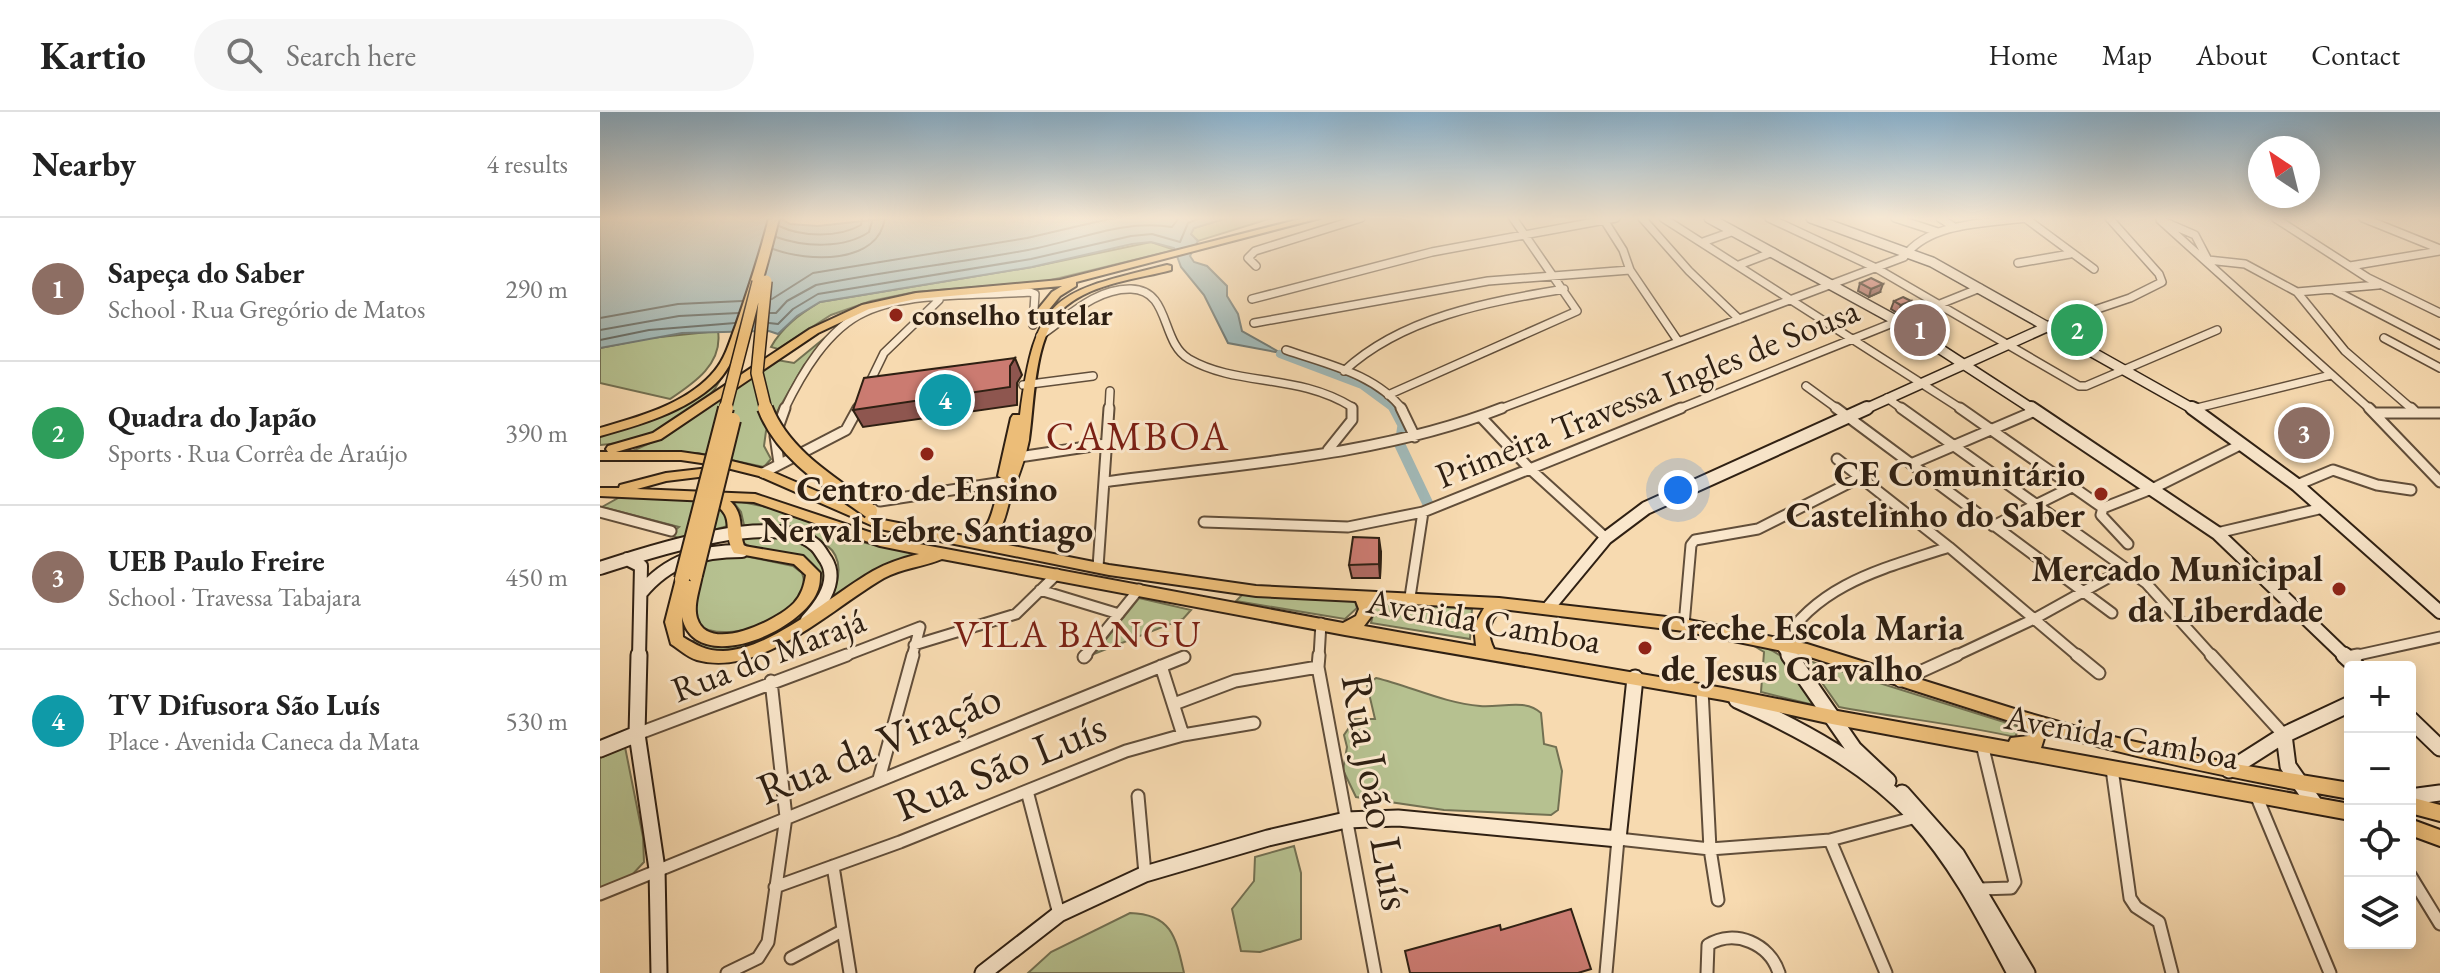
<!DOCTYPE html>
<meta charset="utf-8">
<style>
body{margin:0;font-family:"EB Garamond",serif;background:#f6f6f6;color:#222}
.controls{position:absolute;right:24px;bottom:24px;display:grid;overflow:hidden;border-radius:8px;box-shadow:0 4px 20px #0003}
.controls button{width:72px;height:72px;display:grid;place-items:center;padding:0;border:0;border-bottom:2px solid #e0e0e0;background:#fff;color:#222;font:40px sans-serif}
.compass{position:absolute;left:1648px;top:24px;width:72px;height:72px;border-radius:50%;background:#fff;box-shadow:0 4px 20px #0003;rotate:325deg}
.you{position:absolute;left:1078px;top:378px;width:28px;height:28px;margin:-20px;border:6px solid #fff;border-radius:50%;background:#1a73e8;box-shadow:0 0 0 12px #1a73e833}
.badge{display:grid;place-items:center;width:52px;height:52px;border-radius:50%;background:#8f2418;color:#fff;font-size:26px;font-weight:700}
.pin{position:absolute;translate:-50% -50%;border:4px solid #fff;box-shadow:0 2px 8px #0006}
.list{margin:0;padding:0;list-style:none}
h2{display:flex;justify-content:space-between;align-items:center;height:104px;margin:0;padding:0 32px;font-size:34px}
h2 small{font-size:26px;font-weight:400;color:#767676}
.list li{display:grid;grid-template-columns:52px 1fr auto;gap:24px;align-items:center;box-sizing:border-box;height:144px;padding:0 32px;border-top:2px solid #e0e0e0}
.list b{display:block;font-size:30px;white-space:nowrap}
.list p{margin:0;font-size:26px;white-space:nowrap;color:#767676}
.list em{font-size:26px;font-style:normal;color:#767676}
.icon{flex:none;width:44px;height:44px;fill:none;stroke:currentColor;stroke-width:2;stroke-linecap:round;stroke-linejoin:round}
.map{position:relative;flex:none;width:1840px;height:861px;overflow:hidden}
header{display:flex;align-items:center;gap:48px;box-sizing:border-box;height:112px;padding:0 40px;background:#fff;border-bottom:2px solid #e0e0e0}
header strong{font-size:38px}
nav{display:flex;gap:44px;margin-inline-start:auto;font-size:28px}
.search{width:560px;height:72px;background:#f6f6f6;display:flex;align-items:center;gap:20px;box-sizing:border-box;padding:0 28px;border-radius:44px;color:#767676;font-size:30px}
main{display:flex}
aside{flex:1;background:#fff}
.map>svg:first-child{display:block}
</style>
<header>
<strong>Kartio</strong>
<div class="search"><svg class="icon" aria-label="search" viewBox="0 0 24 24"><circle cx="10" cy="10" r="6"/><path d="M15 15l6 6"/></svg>Search here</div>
<nav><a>Home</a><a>Map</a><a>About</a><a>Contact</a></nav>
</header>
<main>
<aside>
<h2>Nearby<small>4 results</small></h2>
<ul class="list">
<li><span class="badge" style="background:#8d6e63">1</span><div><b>Sapeça do Saber</b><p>School · Rua Gregório de Matos</p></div><em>290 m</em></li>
<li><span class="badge" style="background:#2e9e5b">2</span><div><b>Quadra do Japão</b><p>Sports · Rua Corrêa de Araújo</p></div><em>390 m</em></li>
<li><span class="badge" style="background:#8d6e63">3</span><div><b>UEB Paulo Freire</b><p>School · Travessa Tabajara</p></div><em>450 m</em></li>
<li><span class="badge" style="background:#0f9aa8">4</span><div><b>TV Difusora São Luís</b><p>Place · Avenida Caneca da Mata</p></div><em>530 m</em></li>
</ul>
</aside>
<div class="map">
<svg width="1840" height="861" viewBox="0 0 1840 861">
<rect width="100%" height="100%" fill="#f7dab0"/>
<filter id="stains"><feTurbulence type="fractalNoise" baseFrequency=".0025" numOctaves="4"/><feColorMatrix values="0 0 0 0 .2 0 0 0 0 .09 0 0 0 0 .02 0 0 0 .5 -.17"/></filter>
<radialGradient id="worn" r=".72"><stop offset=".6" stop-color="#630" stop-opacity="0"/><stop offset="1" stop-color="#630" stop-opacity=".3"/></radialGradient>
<path fill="#b6c190" stroke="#727052" stroke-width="2" d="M627,106H672L598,129L590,122L594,116Z
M551,130L575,138L447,169L315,180L271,189L231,203L178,237L171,235C182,215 200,202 220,190L432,155Z
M238,215H244L204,253L166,319L164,334L171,347L164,355L98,341H28L68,323L177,248L194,251Z
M118,219C123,252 94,271 70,287L0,271V236L50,226Z
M119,270C100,305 38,331 0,333V322L95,285Z
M20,385C46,386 102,380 122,396C127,401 129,407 131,413L82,427L69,423L79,415L2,395Z
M132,388L177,397L261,430L325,443L229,491C266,416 188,423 144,413L141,400Z
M150,423C162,424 176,424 187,427C286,453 160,571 91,530L98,527L112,532L175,518L219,464C210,430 159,449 139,427Z
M135,442L193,454L202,461C218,502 128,535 98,513L94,497L105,445Z
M644,481L755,489L757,496L745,507L636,489Z
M539,486L591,498L583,507L494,542Z
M776,490L872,497L870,527L771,511Z
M1149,531C1190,539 1197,561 1218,594L1161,580L1164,540Z
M1206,548L1420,615L1415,625C1357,612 1298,606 1239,595Z
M776,566C810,574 844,591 880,594C900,596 925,586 941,601L944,632L956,635L962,659L958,698L951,703L844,698L756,685L743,658L747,635L744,623L755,607H775L767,573Z
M25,635L43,725L44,750L31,764L0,777V646Z
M694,734L701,761V827L660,840L641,839L632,797L654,769L655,745Z
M530,801C572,802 576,826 584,861H428L451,840Z"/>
<path fill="#a1b8b6" stroke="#737b75" stroke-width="2" d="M0,106H180L190,112L218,114L290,106H627L594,116L591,122L598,129L590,144L594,150L607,154L627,174V184L638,202L642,219L681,241L628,231L604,183L581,155L574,136L551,130L532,132L432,155L220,190L197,204L178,222L169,219L82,221L0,236Z"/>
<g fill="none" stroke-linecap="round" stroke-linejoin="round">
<path stroke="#686c64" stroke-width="2" d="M179,114C202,125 238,126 261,113L262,106
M176,125C204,135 244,137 269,120L273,106
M173,137C208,150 278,153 285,106
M172,187L213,161L427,126L513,106
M170,201H176L187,189L216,173C286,159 358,151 428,138C477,129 521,107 572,115L579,106
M0,206L78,192L142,189
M169,211L178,212L193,197L218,182L431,147L531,124L552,122L580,130L588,111L600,106
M0,218L79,204L138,201
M0,228L49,218L135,211"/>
<path stroke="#a1b8b6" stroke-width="8" d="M680,242L762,273L796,298"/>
<path stroke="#a1b8b6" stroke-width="11" d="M794,296L803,313L800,333L828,392"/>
<g stroke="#614e3a" stroke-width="10">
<path id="street-far2" d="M1042,106L1089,159L1139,207
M1063,106L1363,298
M1169,106L1276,156L1479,274H1486L1617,218
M1295,106L1338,120
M1340,106L1354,115
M1425,106L1494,157
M1675,106L1768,166L1840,201
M1763,106L1840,137
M1004,108L1023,138L1030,158L1078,229
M1560,108L1771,298
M1565,110L1595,123L1608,148
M1103,130L1134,119
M1608,148L1645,152L1697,180L1745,239L1813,298
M1418,151L1470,142
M1139,153L1173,140
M656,154L648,146L655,139L761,106
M1750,154L1840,139
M1734,178L1840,233
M1697,180L1778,173
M652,187L832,140L1016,106
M1483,202L1498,214L1500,221L1483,233
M654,211L888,169L1030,158
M1456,211L1530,186L1562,170L1559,162L1509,106
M440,224C467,206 495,176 531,177C571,178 560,230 589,247C638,275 697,261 752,295V298
M1784,226L1840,256
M686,238C726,252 776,262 803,298
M744,259C802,205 888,190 964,177
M423,273L493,264
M268,274L284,241L339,188
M1206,274L1239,298
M788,283L977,199L913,106
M1287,286L1304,298
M1593,297L1731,263
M184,298C201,263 227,217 265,200C311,179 380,184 430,180L435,182L433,213
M257,298L260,291
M509,298L510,279
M897,298L1304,145C1329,110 1387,111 1426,106
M1076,298L1380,176"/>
</g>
<g stroke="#614e3a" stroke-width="13">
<path id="street-far1" d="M801,296L815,325
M1236,296L1512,501
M1301,296L1546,471L1613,545
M1360,296L1503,396
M1769,296L1840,370
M1811,296L1815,300
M1593,297L1596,296
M1774,301H1840
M881,305L929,356L1006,426
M728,338L752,308V296
M419,345L506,332
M1237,347L1349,435L1479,545
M179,351L175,324L185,296
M1311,352L1435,299
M163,361L246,318L258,296
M504,370C636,352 777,345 902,296
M1697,373L1733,358L1777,373L1811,378
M280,389L410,369
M1503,396L1554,376L1642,332
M1503,396L1501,403L1528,432
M0,400L71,419
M604,410L748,415L823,400L1081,296
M1393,414L1474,374
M1617,421L1723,396
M498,455L509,296
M440,478L519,502
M810,485L823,400
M1084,513L1091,433L1095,428L1158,417L1261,365
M1182,532C1218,471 1286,456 1349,435
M314,533L416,502L457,462
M242,545L320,515
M312,545L320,515
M484,545L539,477
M719,545L721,511
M1353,545L1434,507L1524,457
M1749,545L1840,525"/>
</g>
<g stroke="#614e3a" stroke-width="15">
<path id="street" d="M719,543L718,555L775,861
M1477,543L1499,561
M1611,543L1684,623
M484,545L486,543
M1747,545L1758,543
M561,554L583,623
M1300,569L1357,543
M1102,578L1110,737L1118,788
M574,592L635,569L718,555
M37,622L247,543
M1512,657L1530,786L1536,795L1559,810L1572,861
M279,667L313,543
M427,679L459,802
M1656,683L1730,861
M538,684L545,762
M1230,728L1286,861
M233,754L250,861
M1810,763L1840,812
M175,775L300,730L526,639L583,623L654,611
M1380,777L1411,776L1415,770L1382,632
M0,782L584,545
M191,846L242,819
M127,861L158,846L168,830L186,705L171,569
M1006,861L1018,727L1110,737L1230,728L1320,704
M1107,861L1108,833C1135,816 1170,832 1179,861"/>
</g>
<g stroke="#2f2013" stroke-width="12">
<path id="secondary-far2" d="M1109,106L1297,209L1434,298
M1211,106L1332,150L1595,298
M1263,298L1449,214"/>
</g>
<g stroke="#2f2013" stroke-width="16">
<path id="secondary-far1" d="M1431,296L1617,421L1746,545
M1592,296L1697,373L1840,500
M27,447L41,454L39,545
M0,456C46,441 175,397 215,433C219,436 223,444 226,448C239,469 221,493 207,508
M41,481C68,448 101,439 142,439
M949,495L1006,426L1046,396L1267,296
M1182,532L1191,545"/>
</g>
<g stroke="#2f2013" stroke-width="19">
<path id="secondary" d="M39,543L37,622L57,757L59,861
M1189,543L1254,637L1288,669
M1744,543L1757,555
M1137,588C1202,618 1267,652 1316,705C1358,751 1386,807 1415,861
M1810,607L1840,636
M1684,623L1688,654L1714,691
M0,637L37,622
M1629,658L1684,623L1750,592
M1302,681L1357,743L1427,861
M1810,685L1840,681
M383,861L459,802L545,762L668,726L746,708L798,706L1018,727L1035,566"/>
</g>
<g stroke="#2f2013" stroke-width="4">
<path id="primary" d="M169,106H179C169,147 145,244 116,271C85,300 40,313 0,324V316C38,305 83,293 111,263C125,249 129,231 136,213C148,178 160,142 169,106Z
M704,106H720L476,170V174L460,184L442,206L438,207L433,204L434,202L452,180L462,174L316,187L269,197L218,221L61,327L16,340H81L115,345L168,358L283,408L369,425C390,418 390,406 396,387C398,382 402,374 405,368L398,364L411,306L413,303H420C436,181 454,181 567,153L571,154V158C537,167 494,171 466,194C433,221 435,289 429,328C425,349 417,367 410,387C405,404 404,418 388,429L509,453L656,474L899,486L1084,507L1207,532L1424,600L1509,624L1629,651L1750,671V687C1647,669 1546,649 1446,620L1441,636L1750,692V708L1232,612L1123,588L745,523L342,447C323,455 302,456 284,466C232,496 161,566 97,548C87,545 79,537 71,532L65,510L77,463L82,462L88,464L90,459H100L102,463C100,476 93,493 97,506C108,543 178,508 194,491C202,482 204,474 206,463L194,452L134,441C120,416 139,405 109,389L0,384V376H19L20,373L66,361L118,355L124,359L123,362L66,369L37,377L155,382L287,426L743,511L756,504L759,497L756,489L656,484L509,463L280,417L159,364L115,353L81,348H0V340H8L6,337L8,334L53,321L210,217L262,193L316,181L460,168ZM130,389L154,390L280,434L319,442C303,446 287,451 273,459C231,483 171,538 123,539C106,539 96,533 83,525L82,505C95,565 201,520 217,480C220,474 220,467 220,461L203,444L144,434C138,417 145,403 130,389ZM773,490L884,496L874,514L876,534L764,514L773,502ZM902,497L1084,519L1207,544L1419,612L1429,621L1428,624L1411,626L1409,630L1232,598L1123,576L894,537C886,521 888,508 902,497Z
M1810,685L1840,693V709L1810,701Z
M1810,707L1840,718V734L1810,723Z"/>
</g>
<use href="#street-far2" stroke="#fae7cc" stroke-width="7"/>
<use href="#street-far1" stroke="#fae7cc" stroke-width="9"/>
<use href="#street" stroke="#fae7cc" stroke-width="11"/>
<use href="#secondary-far2" stroke="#fae7cc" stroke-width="9"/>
<use href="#secondary-far1" stroke="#fae7cc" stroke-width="12"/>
<use href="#secondary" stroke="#fae7cc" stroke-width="15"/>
<use href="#primary" fill="#ecbd78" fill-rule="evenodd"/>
<g stroke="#2f2013" stroke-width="14" stroke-linecap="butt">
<path id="primary-bridge-far1" d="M125,298L158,170
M166,298L157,261L166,169"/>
</g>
<g stroke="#2f2013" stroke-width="18" stroke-linecap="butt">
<path id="primary-bridge" d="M165,296C183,343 231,371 270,399
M95,463L133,308
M82,467L126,296"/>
</g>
<use href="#primary-bridge-far1" stroke="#ecbd78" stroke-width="11"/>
<use href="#primary-bridge" stroke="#ecbd78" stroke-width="14"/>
</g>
<path fill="#af6a61" stroke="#2f2013" stroke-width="2" d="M1260,171L1280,180L1269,185L1258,179Z
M1294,189L1308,198L1299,202L1291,197Z
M781,440L780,466H752L749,453Z"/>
<path fill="#8e564f" stroke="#2f2013" stroke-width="2" d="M1283,172L1280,180L1269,185L1271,177Z
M1311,189L1308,198L1299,202L1301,193Z
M415,246L422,263L417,271V293L263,315L253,298L410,254Z
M779,426L781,440L780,466L779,452Z"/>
<path fill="#cb7b71" stroke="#2f2013" stroke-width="2" d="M1271,166L1283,172L1271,177L1260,171Z
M1303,185L1311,189L1301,193L1294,189Z
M415,246L410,254V275L253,298L264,266Z
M753,425L779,426V452L749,453Z
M971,797L991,857L978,861H810L805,839L900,813L901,818Z"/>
<linearGradient id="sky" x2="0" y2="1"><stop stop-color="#8bb6d4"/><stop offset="0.47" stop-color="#fbeedb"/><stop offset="1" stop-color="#fbeedb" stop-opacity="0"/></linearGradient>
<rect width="1840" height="226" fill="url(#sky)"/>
<g fill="#8f2418" stroke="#fae7cc" stroke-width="3">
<circle cx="296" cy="203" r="8"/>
<circle cx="327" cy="342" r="8"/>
<circle cx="1501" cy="382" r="8"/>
<circle cx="1739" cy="477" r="8"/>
<circle cx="1045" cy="536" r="8"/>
</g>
<g text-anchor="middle" stroke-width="6" stroke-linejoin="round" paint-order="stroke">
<g font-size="30" font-weight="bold" fill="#2f2013" stroke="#fae7cc" text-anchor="start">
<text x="312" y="213">conselho tutelar</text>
</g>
<g font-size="36" fill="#2f2013" stroke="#fae7cc">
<text transform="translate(1047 280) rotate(-22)" y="13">Primeira Travessa Ingles de Sousa</text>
<text transform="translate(884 508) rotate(10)" y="13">Avenida Camboa</text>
<text transform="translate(168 542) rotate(-21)" y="13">Rua do Marajá</text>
<text transform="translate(1522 624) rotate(10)" y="13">Avenida Camboa</text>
</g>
<g font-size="36" font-weight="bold" fill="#2f2013" stroke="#fae7cc" text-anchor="end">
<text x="1485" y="374">CE Comunitário<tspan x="1485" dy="41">Castelinho do Saber</tspan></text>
<text x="327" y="389" text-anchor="middle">Centro de Ensino<tspan x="327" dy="41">Nerval Lebre Santiago</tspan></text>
<text x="1723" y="469">Mercado Municipal<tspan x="1723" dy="41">da Liberdade</tspan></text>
<text x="1061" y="528" text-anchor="start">Creche Escola Maria<tspan x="1061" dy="41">de Jesus Carvalho</tspan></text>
</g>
<g font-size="38" letter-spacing="2" fill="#7a1f14" stroke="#fae7cc">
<text x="478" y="535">VILA BANGU</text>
</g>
<g font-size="40" letter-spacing="2" fill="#7a1f14" stroke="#fae7cc">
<text x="538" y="338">CAMBOA</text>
</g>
<g font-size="44" fill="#2f2013" stroke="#fae7cc">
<text transform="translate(279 631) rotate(-22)" y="15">Rua da Viração</text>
<text transform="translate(400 654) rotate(-22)" y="15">Rua São Luís</text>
<text transform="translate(777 680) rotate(80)" y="15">Rua João Luís</text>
</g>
</g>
<rect width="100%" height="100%" filter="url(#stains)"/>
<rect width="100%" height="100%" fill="url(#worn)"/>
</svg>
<div class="controls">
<button>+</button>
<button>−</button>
<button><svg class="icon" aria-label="locate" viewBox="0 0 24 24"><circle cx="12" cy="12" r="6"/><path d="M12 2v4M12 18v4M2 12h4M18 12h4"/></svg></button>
<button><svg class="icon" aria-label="layers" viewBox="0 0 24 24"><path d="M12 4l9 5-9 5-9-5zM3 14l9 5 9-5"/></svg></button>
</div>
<svg class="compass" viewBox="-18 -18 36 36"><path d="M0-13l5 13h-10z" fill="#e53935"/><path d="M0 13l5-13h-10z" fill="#767676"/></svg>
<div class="you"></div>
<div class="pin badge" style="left:1320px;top:218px;background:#8d6e63">1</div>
<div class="pin badge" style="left:1477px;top:218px;background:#2e9e5b">2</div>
<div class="pin badge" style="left:1704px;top:321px;background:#8d6e63">3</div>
<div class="pin badge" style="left:345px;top:288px;background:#0f9aa8">4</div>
</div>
</main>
